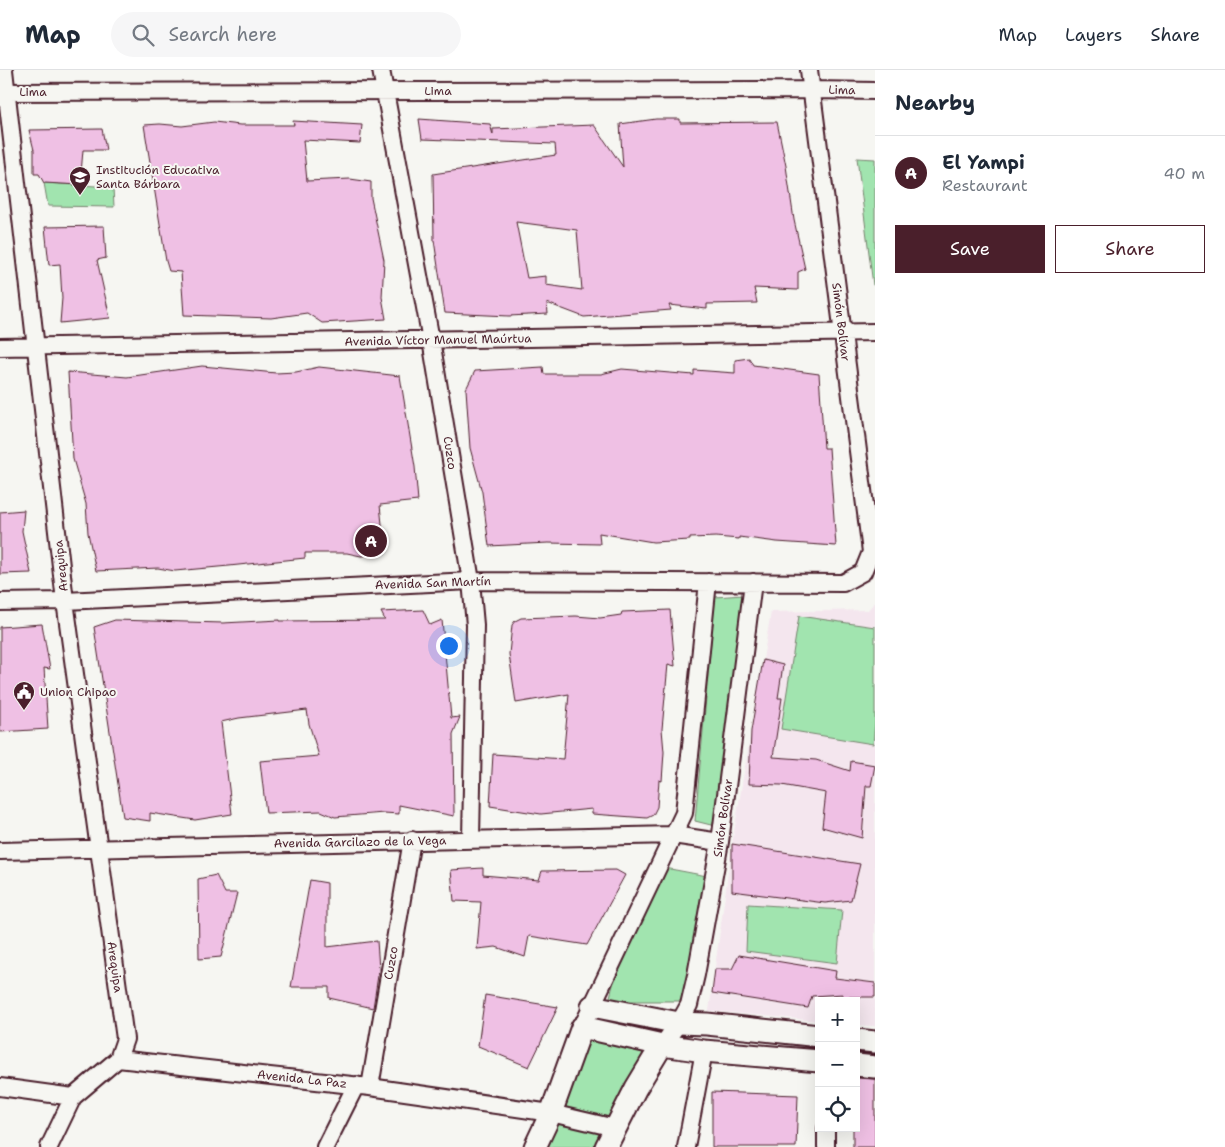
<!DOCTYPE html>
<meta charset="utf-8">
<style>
body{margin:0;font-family:"Shantell Sans",sans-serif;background:#f6f6f7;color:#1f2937}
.controls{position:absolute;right:15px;bottom:15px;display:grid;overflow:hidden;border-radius:0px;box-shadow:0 5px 20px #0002}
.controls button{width:45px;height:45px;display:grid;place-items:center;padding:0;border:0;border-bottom:1px solid #e0e1e3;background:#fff;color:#1f2937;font:25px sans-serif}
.you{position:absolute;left:448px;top:575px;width:18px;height:18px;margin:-12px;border:4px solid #fff;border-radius:50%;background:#1a73e8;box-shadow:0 0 0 8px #1a73e833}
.badge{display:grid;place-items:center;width:32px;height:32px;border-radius:50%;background:#4a1f2b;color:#fff;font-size:16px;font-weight:700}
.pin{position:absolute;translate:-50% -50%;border:2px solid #fff;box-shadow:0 1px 5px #0006}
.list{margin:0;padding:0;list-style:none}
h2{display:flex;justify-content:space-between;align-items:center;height:65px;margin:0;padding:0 20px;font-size:21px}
h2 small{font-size:16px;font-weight:400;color:#747a83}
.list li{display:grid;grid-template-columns:32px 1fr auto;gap:15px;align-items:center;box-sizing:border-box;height:75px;padding:0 20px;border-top:1px solid #e0e1e3}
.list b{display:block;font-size:19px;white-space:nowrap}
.list p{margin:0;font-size:16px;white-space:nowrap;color:#747a83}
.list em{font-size:16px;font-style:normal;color:#747a83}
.actions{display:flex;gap:10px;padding:15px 20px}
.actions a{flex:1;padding:11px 0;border:1px solid #4a1f2b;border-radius:0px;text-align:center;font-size:18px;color:#4a1f2b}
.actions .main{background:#4a1f2b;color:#fff}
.icon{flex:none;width:28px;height:28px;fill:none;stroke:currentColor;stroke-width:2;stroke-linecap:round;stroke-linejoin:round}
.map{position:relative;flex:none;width:875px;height:1077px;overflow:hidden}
header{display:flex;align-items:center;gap:30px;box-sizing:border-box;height:70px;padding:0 25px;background:#fff;border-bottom:1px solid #e0e1e3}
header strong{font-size:24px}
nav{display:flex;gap:28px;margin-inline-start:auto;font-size:18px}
.search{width:350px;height:45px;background:#f6f6f7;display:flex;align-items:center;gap:12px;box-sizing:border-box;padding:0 18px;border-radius:28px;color:#747a83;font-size:19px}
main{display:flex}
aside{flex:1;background:#fff}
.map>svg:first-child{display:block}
</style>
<header>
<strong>Map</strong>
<div class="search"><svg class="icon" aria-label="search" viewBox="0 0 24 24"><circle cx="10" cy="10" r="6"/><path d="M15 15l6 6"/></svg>Search here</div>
<nav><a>Map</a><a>Layers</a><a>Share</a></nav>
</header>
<main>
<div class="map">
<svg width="875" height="1077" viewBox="0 0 875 1077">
<rect width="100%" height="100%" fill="#f6f6f2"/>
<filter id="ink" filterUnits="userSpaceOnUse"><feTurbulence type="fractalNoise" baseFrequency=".02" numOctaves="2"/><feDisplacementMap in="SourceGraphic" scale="10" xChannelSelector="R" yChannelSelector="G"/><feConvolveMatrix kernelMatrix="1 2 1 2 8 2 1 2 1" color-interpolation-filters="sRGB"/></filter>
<g filter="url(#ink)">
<path fill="#f4e6ee" d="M875,532V956L856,955V931H819V951L709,941L732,774L771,542L868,540Z"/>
<path fill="#a1e4af" stroke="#76826d" d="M857,88L875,89V216L873,215Z
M44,113L113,117L114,137L48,136Z
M743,525L715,756L695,751L715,527Z
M799,546L875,557V651L873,674L781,659Z
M665,798L707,806L682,931H609L615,907Z
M748,834L842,840L837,893L746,881Z
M582,957L662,975L612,1077H526Z"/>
<path fill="#efc0e4" stroke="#4a1f2b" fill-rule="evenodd" d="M419,49L490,54L493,65V59L594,55L623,97L620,54L656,49H680V53L777,52L786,96L794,150L805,199L798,202V220L754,218L757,233L707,234V239L669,235L671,240L584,247L547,233L548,244L509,246L445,243L434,170L433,104L556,85L555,74L422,69ZM516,152L577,160L582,220L546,215V206L527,208Z
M293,51L362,55L360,73L303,70L307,111L350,109L371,112V128L384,190L382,227L386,249L322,253L307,243L271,248L184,245L181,202L169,201L166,191L144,55L160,54L182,56L214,52L240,55H294Z
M102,59L106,80H83L80,115L44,113L39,104H34V80L29,60Z
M104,156L106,188L97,190L110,248L60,253L62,228L60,194L49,195L45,157Z
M749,288L753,295L819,304L824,378H829L836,476L777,472L739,467V469L716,467L690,468V470L653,472L599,463L600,474L548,473L489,476L482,422L470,378L466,319L475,301L543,297L544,304H601L622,299L694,305V300L735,303V290Z
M202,296L276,303L296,302L319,297L400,306L415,397L418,431L380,435L385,483L361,486L347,483H305V488L229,496L175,501L158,498L96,501L88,463L86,434L73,389L68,302L127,307Z
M24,440L22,461L31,503L0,504V442Z
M423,540L430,555L442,550L451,648L460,647L453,664L454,746L399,735V744L384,743L335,747L321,741L266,743L260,691L319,686L309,654L307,640L239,648L221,652L232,744L195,750L150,743V751L123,747L94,557L115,550L223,553L280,550V551L385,550L381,542Z
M670,540L675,596L668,594L662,659L664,682L662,711L659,710L657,737L653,745L647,748L592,744V739L541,744L490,736L493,684L563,689L569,624L516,633L509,584L512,555L515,551L521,548L576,546L600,548L621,545L622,542Z
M42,554L50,599L44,598L48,659L0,662V557Z
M763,590L783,595L778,628H782L773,687L816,690L850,701L851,691L875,695L871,716H866L862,768L822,757L826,723L782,715L749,714L751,661Z
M732,774L860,794L851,830L825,833L732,821Z
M483,798V805L539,810L542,801L616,800L625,805L587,875L529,866L525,887L496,877L477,879L481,832L454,831L451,800Z
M216,805L225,823H237L221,887L199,889L198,809Z
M310,810L327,813V877L377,871L379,899L373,938L329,928V917H291Z
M739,885L836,901L835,908L875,913V927H842L843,924L812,926L808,938L712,923L715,899H732Z
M485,925L558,937L529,997L478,976Z
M856,1008L875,1009V1077H853V1058H856Z
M712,1022L798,1025L796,1077H712Z"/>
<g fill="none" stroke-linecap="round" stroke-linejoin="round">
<g stroke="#4a1f2b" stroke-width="20">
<path id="minor" d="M4,0L65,531L125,969L118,989
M381,0L431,270L471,511L475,555L471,769
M0,22L813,20L875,21
M0,277L875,262
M0,532L65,531L471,511L843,513L863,502L871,482L809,0
M0,781L673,765L720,772
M582,957L684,743L708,512
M662,975L679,953L689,935L696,905L720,772L753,512
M0,1017L73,1027L118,989L370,1017L551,1043L615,1058
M370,1017L412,770
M49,1077L73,1027
M325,1077L356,1015
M686,1077L704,981
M826,1077V1058"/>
</g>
<g stroke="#4a1f2b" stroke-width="25">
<path id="tertiary" d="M592,936L679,953L707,954L819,966
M856,970L875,972
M856,995L875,997
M535,1077L551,1043L582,957L662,975L704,981L819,991
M606,1077L636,1018L662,975"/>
</g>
<use href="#minor" stroke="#f6f6f2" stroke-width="16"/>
<use href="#tertiary" stroke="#f6f6f2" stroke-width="21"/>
</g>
</g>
<defs>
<g id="school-pin" transform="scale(1.125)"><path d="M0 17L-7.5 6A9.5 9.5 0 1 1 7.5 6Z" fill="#4a1f2b" stroke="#f6f6f2"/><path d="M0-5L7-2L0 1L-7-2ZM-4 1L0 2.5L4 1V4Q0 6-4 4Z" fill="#fff"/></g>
<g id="civic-pin" transform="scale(1.125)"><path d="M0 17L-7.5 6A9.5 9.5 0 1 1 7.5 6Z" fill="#4a1f2b" stroke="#f6f6f2"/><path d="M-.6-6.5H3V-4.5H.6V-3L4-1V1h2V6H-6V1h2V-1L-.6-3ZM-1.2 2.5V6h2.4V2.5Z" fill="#fff"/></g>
</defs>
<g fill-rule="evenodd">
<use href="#school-pin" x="80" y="107"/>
<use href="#civic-pin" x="24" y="622"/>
</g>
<g text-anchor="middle" stroke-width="4" stroke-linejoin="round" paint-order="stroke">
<g font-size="12" fill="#4a1f2b" stroke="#f6f6f2">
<text transform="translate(842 20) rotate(1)" y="4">Lima</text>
<text x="438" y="25">Lima</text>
<text x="33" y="26">Lima</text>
<text transform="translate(841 252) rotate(83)" y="4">Simón Bolívar</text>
<text transform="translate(438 270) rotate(-1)" y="4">Avenida Víctor Manuel Maúrtua</text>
<text transform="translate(450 383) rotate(81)" y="4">Cuzco</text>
<text transform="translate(61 496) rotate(-96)" y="4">Arequipa</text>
<text transform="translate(433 513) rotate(-2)" y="4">Avenida San Martín</text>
<text transform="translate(723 748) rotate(-82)" y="4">Simón Bolívar</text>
<text transform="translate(360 772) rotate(-1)" y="4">Avenida Garcilazo de la Vega</text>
<text transform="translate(391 893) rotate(-80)" y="4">Cuzco</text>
<text transform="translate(115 897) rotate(82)" y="4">Arequipa</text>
<text transform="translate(302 1009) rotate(6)" y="4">Avenida La Paz</text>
</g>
<g font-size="12" fill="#4a1f2b" stroke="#f6f6f2" text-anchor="start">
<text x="96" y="104">Institución Educativa<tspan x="96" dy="14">Santa Bárbara</tspan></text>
<text x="40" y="626">Union Chipao</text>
</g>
</g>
</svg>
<div class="controls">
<button>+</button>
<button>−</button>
<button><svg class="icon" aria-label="locate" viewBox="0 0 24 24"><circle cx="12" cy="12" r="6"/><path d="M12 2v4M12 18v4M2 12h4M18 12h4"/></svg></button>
</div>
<div class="you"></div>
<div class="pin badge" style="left:371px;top:471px">A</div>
</div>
<aside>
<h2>Nearby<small></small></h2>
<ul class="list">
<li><span class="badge">A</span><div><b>El Yampi</b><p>Restaurant</p></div><em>40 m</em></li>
</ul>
<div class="actions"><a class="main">Save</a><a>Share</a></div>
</aside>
</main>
